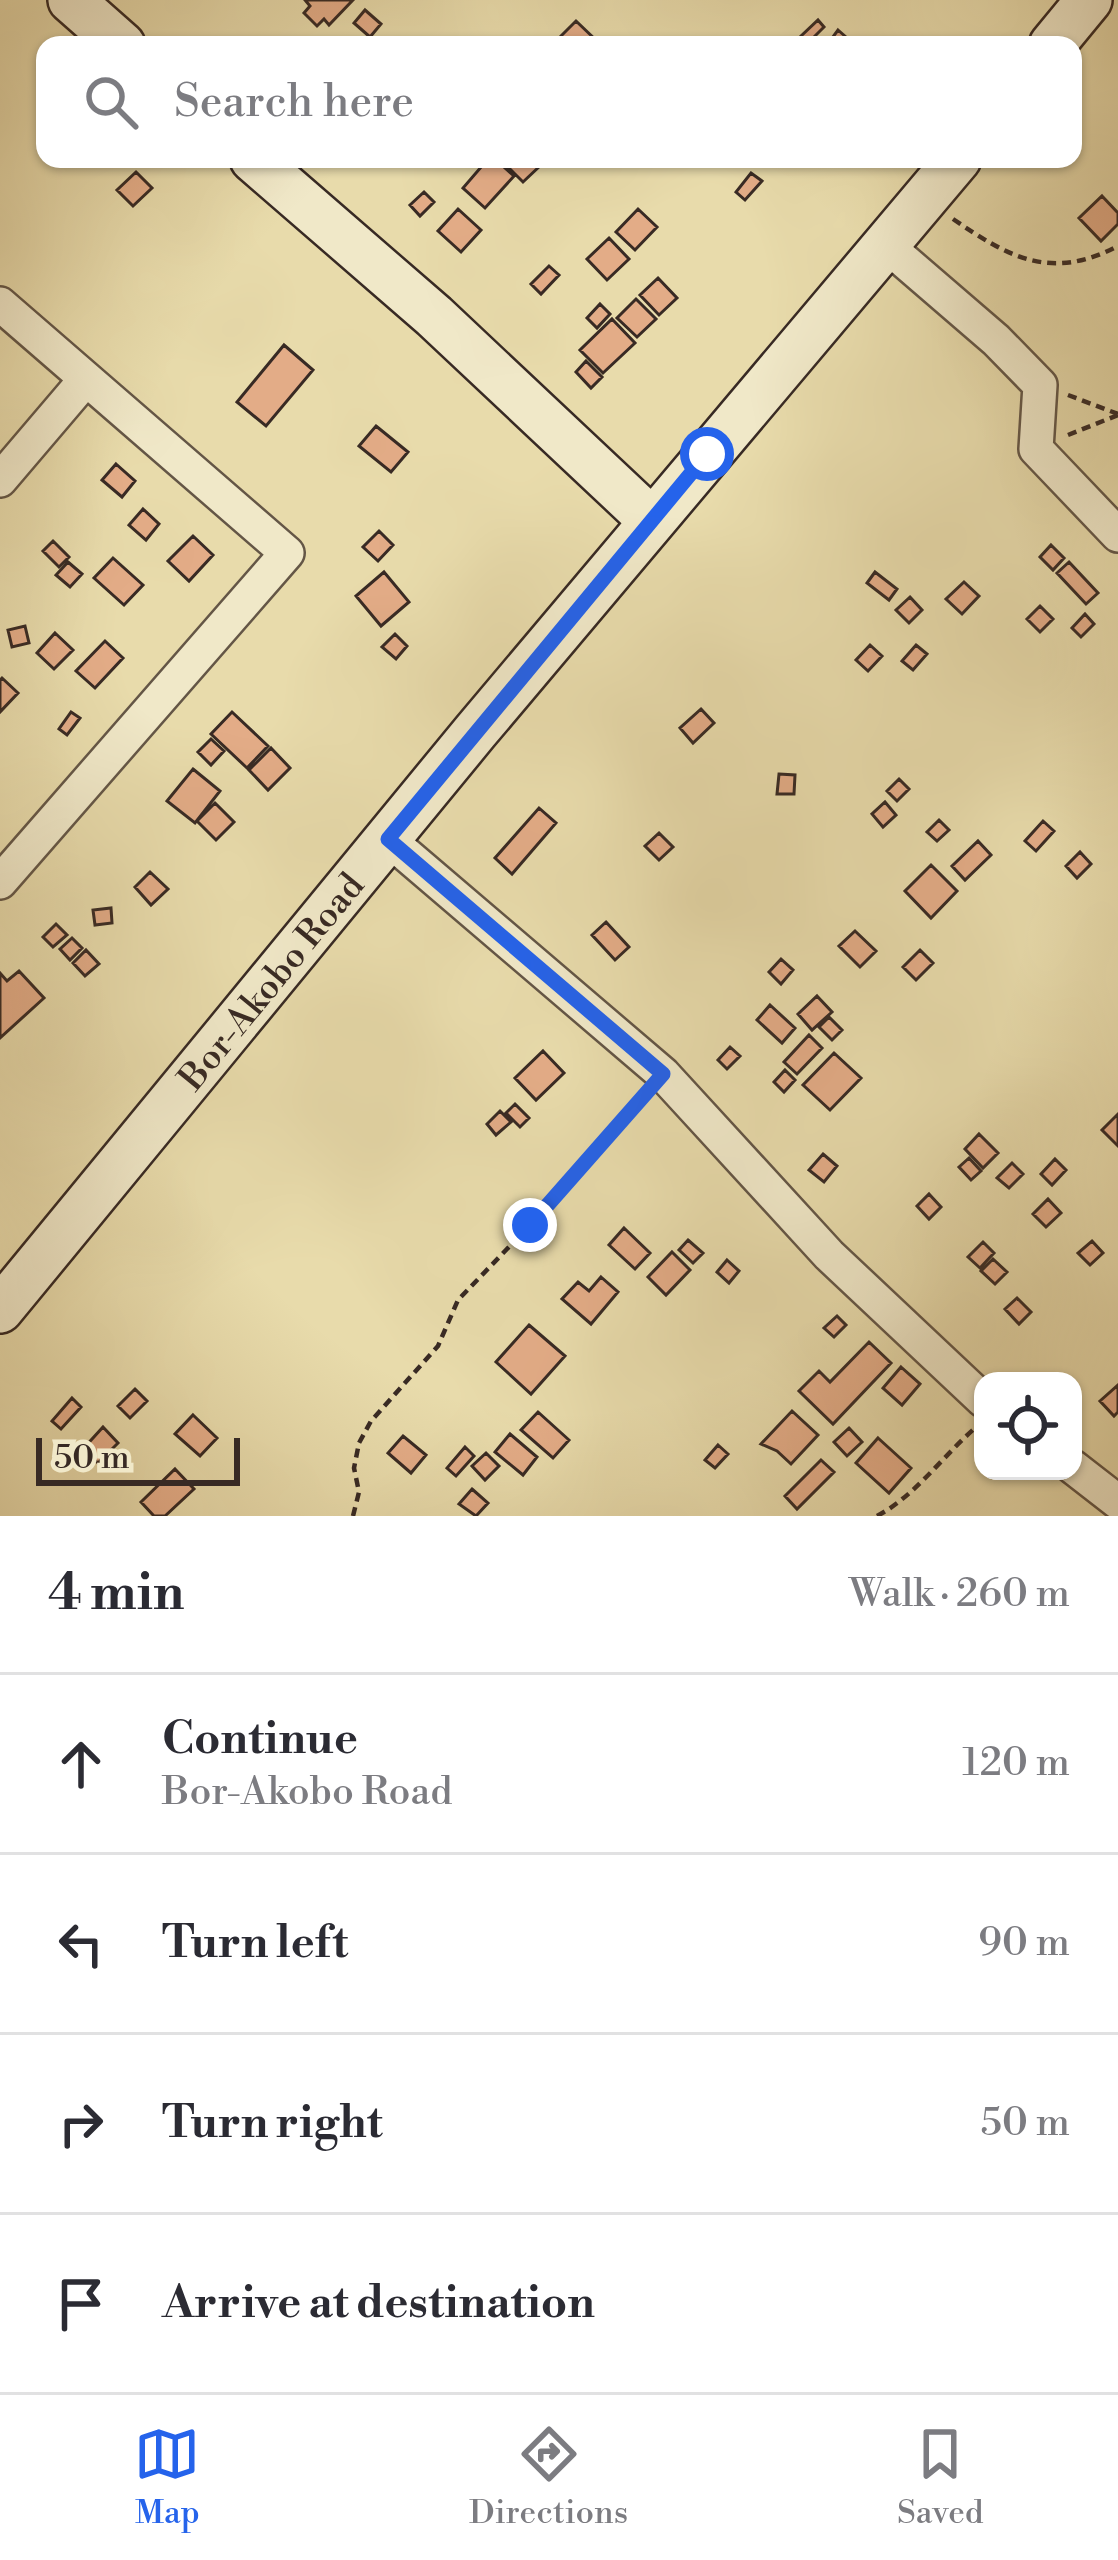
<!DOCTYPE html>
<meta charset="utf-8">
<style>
body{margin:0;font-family:"Libre Bodoni",serif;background:#f7f7f7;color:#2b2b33}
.controls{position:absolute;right:36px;bottom:36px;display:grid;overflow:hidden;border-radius:24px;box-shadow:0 3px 9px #0004}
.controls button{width:108px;height:108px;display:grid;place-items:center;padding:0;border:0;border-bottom:3px solid #e1e1e2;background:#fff;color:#2b2b33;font:60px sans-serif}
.scale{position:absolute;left:36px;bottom:30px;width:204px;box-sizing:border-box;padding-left:12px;border:6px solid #382a24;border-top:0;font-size:33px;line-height:42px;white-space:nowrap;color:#382a24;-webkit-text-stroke:9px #f0e8c8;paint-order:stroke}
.stop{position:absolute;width:36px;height:36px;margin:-27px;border:9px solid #2563eb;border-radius:50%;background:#fff}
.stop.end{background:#2563eb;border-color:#fff;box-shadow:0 3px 12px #0008}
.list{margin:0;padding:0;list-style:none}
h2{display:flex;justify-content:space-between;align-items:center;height:156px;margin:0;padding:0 48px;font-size:51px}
h2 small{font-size:39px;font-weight:400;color:#7c7c81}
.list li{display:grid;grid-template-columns:78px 1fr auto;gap:36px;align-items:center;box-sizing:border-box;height:180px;padding:0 48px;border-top:3px solid #e1e1e2}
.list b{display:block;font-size:45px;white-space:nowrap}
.list p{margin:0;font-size:39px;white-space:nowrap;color:#7c7c81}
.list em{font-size:39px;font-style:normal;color:#7c7c81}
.icon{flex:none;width:66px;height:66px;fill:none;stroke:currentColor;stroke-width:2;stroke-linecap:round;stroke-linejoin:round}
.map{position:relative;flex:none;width:1118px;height:1516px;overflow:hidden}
.search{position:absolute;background:#fff;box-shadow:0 3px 9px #0004;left:36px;right:36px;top:36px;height:132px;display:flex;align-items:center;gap:30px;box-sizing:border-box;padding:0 42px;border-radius:24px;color:#7c7c81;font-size:45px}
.sheet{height:876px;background:#fff}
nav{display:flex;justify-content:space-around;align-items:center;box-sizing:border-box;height:168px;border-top:3px solid #e1e1e2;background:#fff;font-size:33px;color:#7c7c81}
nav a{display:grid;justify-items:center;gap:6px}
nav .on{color:#2563eb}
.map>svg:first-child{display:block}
</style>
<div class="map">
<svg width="1118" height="1516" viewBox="0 0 1118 1516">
<rect width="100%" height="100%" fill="#e8dbab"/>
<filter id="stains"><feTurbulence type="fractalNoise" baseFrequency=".00167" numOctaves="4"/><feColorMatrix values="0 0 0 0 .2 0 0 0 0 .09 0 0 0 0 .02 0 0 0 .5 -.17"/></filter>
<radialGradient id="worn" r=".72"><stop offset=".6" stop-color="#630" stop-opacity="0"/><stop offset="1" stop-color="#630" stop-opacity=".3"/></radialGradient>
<path fill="#e3ac87" stroke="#382a24" stroke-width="3" d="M353,0L329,25L324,19L317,26L304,13L310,6L305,0Z
M365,10L381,24L370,37L354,23Z
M818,20L824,27L807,44L800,37Z
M576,21L601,45L553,44Z
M838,30L855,45H827Z
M488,159H495L514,176L485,208L463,188Z
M500,159H537L542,164L523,182Z
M136,172L152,188L133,206L117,190Z
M751,173L762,181L745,200L736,192Z
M424,192L434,202L420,216L410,205Z
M1102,196L1118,213V224L1101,241L1079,218Z
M458,209L481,230L461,252L438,231Z
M638,209L657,227L635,250L616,232Z
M609,238L629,259L607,280L587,259Z
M549,266L559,275L541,294L531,284Z
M658,278L677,298L659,315L640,295Z
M636,299L656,319L637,337L617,318Z
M600,304L610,314L597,328L587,318Z
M612,319L635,343L603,373L580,350Z
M284,345L313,370L266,426L237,402Z
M586,361L602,377L591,388L576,372Z
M376,426L408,452L391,472L359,446Z
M116,464L135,481L122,497L102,480Z
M143,509L159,524L146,540L129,525Z
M379,531L393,545L378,561L363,547Z
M193,536L213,555L189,581L168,561Z
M53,541L69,557L59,567L43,551Z
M1051,545L1064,558L1053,570L1040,557Z
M113,558L143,585L124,605L94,578Z
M68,562L82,574L70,587L56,575Z
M1069,562L1098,593L1086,604L1057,573Z
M384,572L409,602L381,626L356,596Z
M875,572L897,589L889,600L867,583Z
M964,582L979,596L962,614L946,599Z
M910,597L922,610L909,623L896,610Z
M1040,606L1053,619L1040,632L1027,619Z
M1085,614L1094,624L1081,637L1072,628Z
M25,626L29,643L12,647L8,630Z
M55,633L73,650L54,669L37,653Z
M395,634L407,646L396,659L382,647Z
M105,641L123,658L95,688L76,671Z
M870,645L882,656L868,671L856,660Z
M916,645L927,654L913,670L902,661Z
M2,678L18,693L0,712V680Z
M701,709L714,723L693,743L680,728Z
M71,712L80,718L67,735L59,729Z
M232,712L268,746L247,768L211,734Z
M211,739L224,751L211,765L198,752Z
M271,748L290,768L268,790L249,770Z
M193,769L220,791L195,823L167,801Z
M779,774L795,775L794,794H777Z
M899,779L909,789L897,801L887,791Z
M885,802L896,815L883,827L872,814Z
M215,803L234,822L216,840L197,821Z
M539,808L556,823L512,874L495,858Z
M939,820L949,830L937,841L927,832Z
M1043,821L1054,831L1036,851L1025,841Z
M659,833L673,847L659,860L645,846Z
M978,841L991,855L965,880L952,866Z
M1080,852L1091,864L1077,878L1066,866Z
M931,865L957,891L931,918L905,891Z
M150,872L168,889L151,905L135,887Z
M111,908L112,923L95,925L93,910Z
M606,922L629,947L615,960L592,935Z
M56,924L67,935L53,947L43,937Z
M855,931L876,951L860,967L839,946Z
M72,938L82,948L70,960L60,949Z
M86,950L99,964L85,976L73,963Z
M920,950L933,963L916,980L903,967Z
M781,959L793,970L781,984L769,972Z
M19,971L44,998L0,1038V973L7,981Z
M817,996L832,1012L812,1030L798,1014Z
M770,1005L795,1028L782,1043L757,1020Z
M829,1017L842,1030L832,1040L819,1027Z
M809,1035L822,1048L797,1074L784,1062Z
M730,1047L740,1056L727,1069L718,1060Z
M543,1051L564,1073L536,1100L515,1078Z
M834,1053L861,1078L830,1110L803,1085Z
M785,1070L795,1080L784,1092L774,1082Z
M515,1104L529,1118L520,1127L506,1113Z
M500,1111L511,1122L496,1135L487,1124Z
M1118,1114V1146L1102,1130Z
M979,1134L998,1153L983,1168L965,1149Z
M823,1154L837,1166L824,1182L809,1170Z
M969,1158L981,1171L971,1180L959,1167Z
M1055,1159L1066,1170L1052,1185L1041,1174Z
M1012,1163L1023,1174L1009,1188L997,1178Z
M929,1194L941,1207L929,1219L917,1206Z
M1048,1199L1061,1213L1046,1227L1033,1214Z
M624,1228L650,1253L635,1269L609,1245Z
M688,1240L703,1253L693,1263L679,1250Z
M1092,1241L1103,1253L1090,1265L1078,1253Z
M983,1242L994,1253L980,1268L968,1257Z
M672,1252L690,1270L666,1295L648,1277Z
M993,1259L1007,1272L995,1284L981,1271Z
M727,1260L739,1271L729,1283L717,1272Z
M601,1277L618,1292L591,1324L562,1299L578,1282L589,1291Z
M1017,1298L1031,1312L1019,1324L1005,1309Z
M837,1316L846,1325L834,1337L824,1328Z
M529,1325L565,1356L531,1394L496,1362Z
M869,1342L891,1363L833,1424L799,1391L819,1371L830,1382Z
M901,1367L920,1384L902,1405L883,1388Z
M1118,1385V1412L1114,1416L1100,1401Z
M135,1389L147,1401L130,1418L118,1406Z
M72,1398L81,1407L61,1429L52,1421Z
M792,1411L818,1435L791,1464L777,1451L761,1444Z
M538,1412L569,1440L553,1458L521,1430Z
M193,1415L217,1438L200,1456L175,1434Z
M103,1427L118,1443L98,1463L83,1449Z
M849,1428L862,1442L847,1456L834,1442Z
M510,1434L537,1457L523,1475L495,1452Z
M403,1436L426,1455L411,1473L388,1453Z
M878,1438L911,1468L889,1493L856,1463Z
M718,1445L728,1454L715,1468L705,1460Z
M465,1447L474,1456L456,1476L447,1468Z
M486,1453L499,1466L485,1480L472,1466Z
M821,1460L834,1472L797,1509L785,1496Z
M175,1469L194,1489L165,1516H154L141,1502Z
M472,1489L488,1503L476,1516L459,1504Z"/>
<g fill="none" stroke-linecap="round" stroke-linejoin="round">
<g stroke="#645646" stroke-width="38">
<path id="street" d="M887,246L996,340L1040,385L1036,449L1118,535
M0,304L287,553L0,882
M0,480L86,379
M388,839L663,1074L829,1255L983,1400
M1073,1467L1118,1502"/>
</g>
<g stroke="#382a24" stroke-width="50">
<g id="secondary">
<path d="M71,0L122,45"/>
<path d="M1052,45L1089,0"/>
<path d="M253,159L434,316L652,521"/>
<path id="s1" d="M0,1310L475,732L958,159"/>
</g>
</g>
<path stroke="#382a24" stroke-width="4.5" stroke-dasharray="9 6" stroke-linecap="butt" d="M953,219C1010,258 1051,281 1118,246
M1068,395L1118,414
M1068,435L1118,415
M353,1516L359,1492L354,1468L359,1443L371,1421L438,1346L458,1300L530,1225L645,1095
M877,1516C915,1496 942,1457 974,1429"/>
<use href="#street" stroke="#f0e8c8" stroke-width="33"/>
<use href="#secondary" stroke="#f0e8c8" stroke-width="45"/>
</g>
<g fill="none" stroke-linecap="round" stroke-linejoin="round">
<path stroke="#2563eb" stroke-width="15" d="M530,1225L663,1074L388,839L707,454"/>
</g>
<g text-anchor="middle" stroke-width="9" stroke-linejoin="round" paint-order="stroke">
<g font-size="36" fill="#382a24" stroke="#f0e8c8">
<text dy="13" stroke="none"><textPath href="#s1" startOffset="426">Bor-Akobo Road</textPath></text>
</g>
</g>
<rect width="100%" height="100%" filter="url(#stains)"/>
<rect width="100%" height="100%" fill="url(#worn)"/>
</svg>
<div class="controls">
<button><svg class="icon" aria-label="locate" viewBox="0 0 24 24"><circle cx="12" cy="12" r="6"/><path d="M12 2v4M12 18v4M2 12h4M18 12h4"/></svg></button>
</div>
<div class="scale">50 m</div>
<div class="stop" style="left:707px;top:454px"></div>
<div class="stop end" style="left:530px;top:1225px"></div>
<div class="search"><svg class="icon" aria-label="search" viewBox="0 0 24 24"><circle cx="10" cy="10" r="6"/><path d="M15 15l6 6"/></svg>Search here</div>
</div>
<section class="sheet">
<h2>4 min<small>Walk · 260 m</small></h2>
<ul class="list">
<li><svg class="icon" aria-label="ahead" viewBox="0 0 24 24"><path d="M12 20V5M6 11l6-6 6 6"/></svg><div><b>Continue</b><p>Bor-Akobo Road</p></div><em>120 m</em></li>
<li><svg class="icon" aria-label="left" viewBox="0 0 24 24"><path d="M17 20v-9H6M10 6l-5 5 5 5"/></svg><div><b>Turn left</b></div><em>90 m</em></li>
<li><svg class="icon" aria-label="right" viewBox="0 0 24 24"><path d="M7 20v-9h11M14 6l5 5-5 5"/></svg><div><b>Turn right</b></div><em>50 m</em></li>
<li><svg class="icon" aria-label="arrive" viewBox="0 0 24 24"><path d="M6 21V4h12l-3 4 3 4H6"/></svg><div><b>Arrive at destination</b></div></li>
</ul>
</section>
<nav>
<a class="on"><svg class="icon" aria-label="map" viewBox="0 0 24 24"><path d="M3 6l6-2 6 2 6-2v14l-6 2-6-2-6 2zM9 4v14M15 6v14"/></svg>Map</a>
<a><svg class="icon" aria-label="directions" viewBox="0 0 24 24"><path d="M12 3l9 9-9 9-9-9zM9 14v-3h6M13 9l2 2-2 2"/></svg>Directions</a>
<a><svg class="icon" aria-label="saved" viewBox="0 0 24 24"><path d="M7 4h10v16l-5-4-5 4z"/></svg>Saved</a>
</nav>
